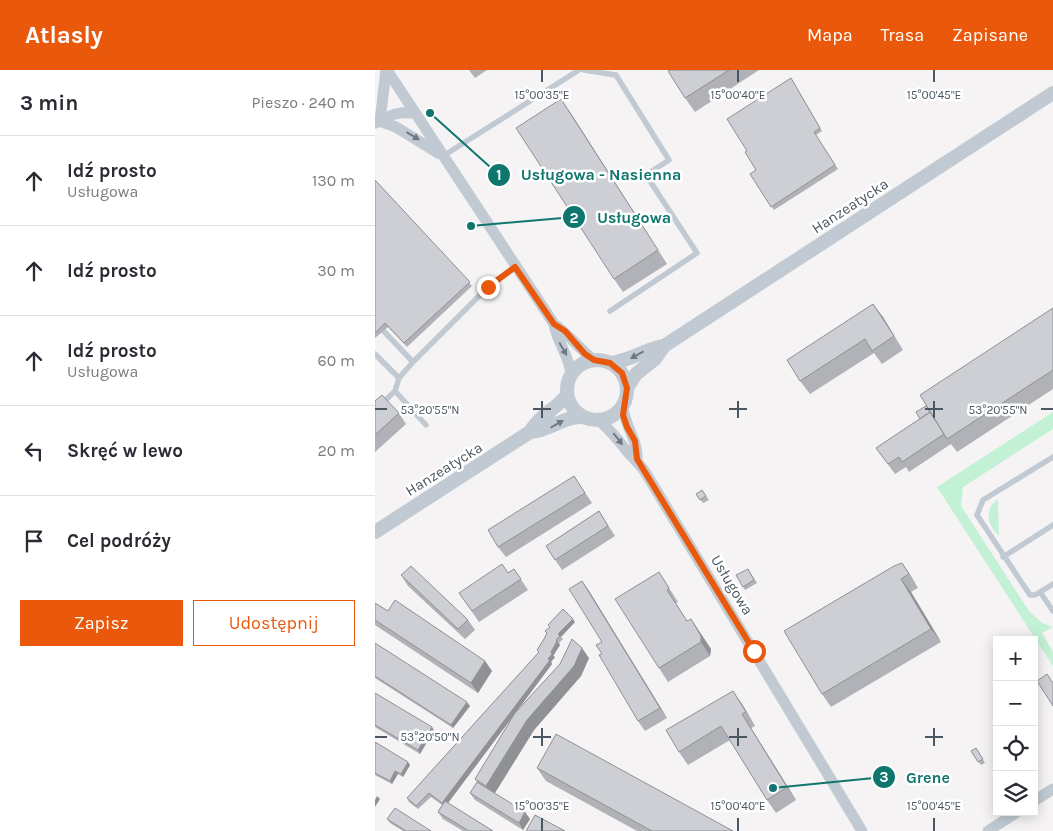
<!DOCTYPE html>
<html lang="pl">
<meta charset="utf-8">
<style>
body{margin:0;font-family:Karla,sans-serif;background:#f7f7f7;color:#2b2b33}
.controls{position:absolute;right:15px;bottom:15px;display:grid;overflow:hidden;border-radius:0px;box-shadow:0 2px 12px #0003}
.controls button{width:45px;height:45px;display:grid;place-items:center;padding:0;border:0;border-bottom:1px solid #e1e1e2;background:#fff;color:#2b2b33;font:25px sans-serif}
.stop{position:absolute;width:15px;height:15px;margin:-11px;border:4px solid #ea580c;border-radius:50%;background:#fff}
.stop.end{background:#ea580c;border-color:#fff;box-shadow:0 1px 5px #0008}
.list{margin:0;padding:0;list-style:none}
h2{display:flex;justify-content:space-between;align-items:center;height:65px;margin:0;padding:0 20px;font-size:21px}
h2 small{font-size:16px;font-weight:400;color:#7c7c81}
.list li{display:grid;grid-template-columns:32px 1fr auto;gap:15px;align-items:center;box-sizing:border-box;height:90px;padding:0 20px;border-top:1px solid #e1e1e2}
.list b{display:block;font-size:19px;white-space:nowrap}
.list p{margin:0;font-size:16px;white-space:nowrap;color:#7c7c81}
.list em{font-size:16px;font-style:normal;color:#7c7c81}
.actions{display:flex;gap:10px;padding:15px 20px}
.actions a{flex:1;padding:11px 0;border:1px solid #ea580c;border-radius:0px;text-align:center;font-size:18px;color:#ea580c}
.actions .main{background:#ea580c;color:#fff}
.icon{flex:none;width:28px;height:28px;fill:none;stroke:currentColor;stroke-width:2;stroke-linecap:round;stroke-linejoin:round}
.map{position:relative;flex:none;width:678px;height:761px;overflow:hidden}
header{display:flex;align-items:center;gap:30px;box-sizing:border-box;height:70px;padding:0 25px;background:#ea580c;color:#fff}
header strong{font-size:24px}
nav{display:flex;gap:28px;margin-inline-start:auto;font-size:18px}
main{display:flex}
aside{flex:1;background:#fff}
.map>svg:first-child{display:block}
</style>
<header>
<strong>Atlasly</strong>
<nav><a>Mapa</a><a>Trasa</a><a>Zapisane</a></nav>
</header>
<main>
<aside>
<h2>3 min<small>Pieszo · 240 m</small></h2>
<ul class="list">
<li><svg class="icon" aria-label="ahead" viewBox="0 0 24 24"><path d="M12 20V5M6 11l6-6 6 6"/></svg><div><b>Idź prosto</b><p>Usługowa</p></div><em>130 m</em></li>
<li><svg class="icon" aria-label="ahead" viewBox="0 0 24 24"><path d="M12 20V5M6 11l6-6 6 6"/></svg><div><b>Idź prosto</b></div><em>30 m</em></li>
<li><svg class="icon" aria-label="ahead" viewBox="0 0 24 24"><path d="M12 20V5M6 11l6-6 6 6"/></svg><div><b>Idź prosto</b><p>Usługowa</p></div><em>60 m</em></li>
<li><svg class="icon" aria-label="left" viewBox="0 0 24 24"><path d="M17 20v-9H6M10 6l-5 5 5 5"/></svg><div><b>Skręć w lewo</b></div><em>20 m</em></li>
<li><svg class="icon" aria-label="arrive" viewBox="0 0 24 24"><path d="M6 21V4h12l-3 4 3 4H6"/></svg><div><b>Cel podróży</b></div></li>
</ul>
<div class="actions"><a class="main">Zapisz</a><a>Udostępnij</a></div>
</aside>
<div class="map">
<svg width="678" height="761" viewBox="0 0 678 761">
<rect width="100%" height="100%" fill="#f5f3f3"/>
<path fill="#c3f1d5" d="M678,342V359L588,417L586,436L654,541L667,553L678,557L667,563L678,582V596L562,417Z
M623,429V433L624,466C612,455 609,438 623,429Z"/>
<g fill="none" stroke-linecap="round" stroke-linejoin="round">
<path stroke="#c1cad2" stroke-width="5.5" d="M209,0L241,5L294,90L271,105L322,183L235,241
M68,86L204,0
M0,252L38,292
M0,284L24,308
M20,321L51,355
M0,340L20,321L24,308L38,292L113,217L140,197
M678,387L608,430L602,445L655,525H660L678,514
M628,487L678,455
M665,522L678,541"/>
<path stroke="#c1cad2" stroke-width="11" d="M12,0L179,254C194,264 204,279 219,290
M5,51L21,57L63,83
M5,51L11,0
M1,53C15,45 26,40 41,44
M179,254C182,272 194,285 196,304
M248,336C249,356 263,369 262,389
M223,350C235,359 242,369 251,380C259,390 265,393 272,405L487,761
M659,731L678,719
M613,761L642,742"/>
<path stroke="#c1cad2" stroke-width="14" d="M192 320a30 30 0 1 1 60 0a30 30 0 1 1-60 0Z
M235,293C255,291 270,279 289,276L678,23
M252,318L261,304L280,289L289,276
M155,362C175,361 188,346 208,347
M0,462L155,362C164,346 181,339 192,325"/>
</g>
<path fill="#b0b2b7" d="M94,0H112L100,8Z
M295,0H384L320,42L310,28Z
M416,8L447,61L441,65L463,99L399,140L375,104L381,100L372,81Z
M195,42L292,194L248,222L239,209Z
M0,110L97,216L32,277L13,257L0,268Z
M498,234L528,280L507,294L499,283L435,324L425,311Z
M678,238V319L582,382L576,374L534,402L531,397L520,404L501,378L545,349L551,336Z
M0,331L24,343L31,354L0,382Z
M199,406L217,433L131,487L123,477Z
M327,420L334,430L328,433L321,424Z
M224,441L240,466L187,500L171,476Z
M527,493L543,518L536,522L566,572L456,637L447,624Z
M139,499L153,520L104,552L84,523L133,503Z
M373,499L382,513L370,520L368,517Z
M284,502L303,532L301,533L312,551L316,549L336,579L335,586L293,612L284,598Z
M26,505L93,550L100,560L90,569L33,516Z
M207,511L214,521L292,648L270,661L263,651L227,584V572Z
M0,533L13,541L110,591L117,601L103,623L0,555Z
M200,552L186,567L188,569L184,573L185,575L178,586L180,587L176,592L177,594L73,733L118,761H88L68,749L63,742L67,735L56,727L43,739L34,732L32,728L164,582L162,580L169,569L172,563L170,561Z
M0,573L95,636L78,658L0,608Z
M214,588L206,606L159,660L120,723L155,749L148,760L100,730L95,723L103,713L100,709Z
M0,623L59,660L45,684L0,657Z
M367,634L380,656L376,658L421,730L401,743L392,730L355,670L313,695L304,682Z
M0,672L35,695L28,707L23,704L17,714L0,705Z
M601,678L610,693L606,695L596,681Z
M162,698L358,761H262L171,711Z
M12,749L56,761H28L15,753Z"/>
<path fill="#909195" d="M186,29L195,42L292,194L283,180Z
M498,234L508,247L528,280L519,266Z
M527,493L536,506L543,518L534,504Z
M526,509L536,522L566,572L556,559Z
M207,511L214,521L292,648L285,638Z
M198,549L200,552L186,567L183,564Z
M316,549L336,579L335,586L326,572Z
M182,571L185,575L178,586L180,587L176,592L177,594L70,737L67,733L173,589Z
M207,578L214,588L206,606L159,660L118,726L111,716L152,650Z
M110,591L117,601L103,623L96,613Z
M358,621L367,634L380,656L371,642Z
M92,632L95,636L78,658L76,655Z
M367,644L376,658L421,730L412,717Z
M57,657L59,660L45,684L43,680Z
M33,692L35,695L28,707L26,704Z
M20,701L23,704L17,714L15,711Z
M2,726L5,729L0,737V730Z
M150,742L155,749L148,760L144,753Z"/>
<path fill="#cdcfd5" stroke="#909195" d="M295,0H354L310,28L293,1Z
M416,8L445,58L439,62L460,95L396,137L375,104L381,100L370,82L372,81L352,49Z
M186,29L283,180L239,209L141,58Z
M0,110L95,212L29,273L10,253L0,263Z
M498,234L519,266L497,281L490,269L425,311L412,290Z
M678,238V300L572,369L545,325Z
M7,325L24,343L0,365V331Z
M551,336L557,345L555,342L545,349L541,342Z
M555,342L569,364L527,392L524,387L513,394L501,378Z
M199,406L210,423L123,477L113,460Z
M327,420L331,426L325,430L321,424Z
M224,441L233,456L180,490L171,476Z
M527,493L534,504L526,509L556,559L447,624L409,561L519,496Z
M127,494L133,503L139,499L146,509L97,541L84,523Z
M36,496L93,550L83,559L26,505Z
M373,499L379,510L368,517L361,505Z
M284,502L294,518L292,520L312,551L316,549L326,566V572L284,598L240,529Z
M207,511L285,638L263,651L224,585L227,584L221,575L227,572L194,519Z
M20,530L110,591L96,613L0,550V533L13,541Z
M188,539L198,549L183,564L185,566L181,570L182,571L176,582L177,584L173,589L175,590L67,733L54,723L41,736L32,728L164,582L162,580L169,569L172,563L170,561L175,557L173,555Z
M197,569L207,578L199,596L152,650L111,716L100,709L140,643L185,594Z
M0,573L92,632L76,655L0,606Z
M672,604L678,613V636L662,611Z
M358,621L371,642L367,644L412,717L392,730L346,656L304,682L291,660Z
M0,623L57,657L43,680L0,655Z
M181,664L358,761H277L162,698Z
M0,672L33,692L26,704L20,701L15,711L0,703Z
M601,678L608,689L603,692L596,681Z
M102,712L150,742L144,753L95,723Z
M70,731L118,761H94L63,742Z
M20,738L56,761H31L12,749Z
M160,745L190,761H151Z"/>
<defs><path id="oneway-solid" d="M-6-.8H1V-3.2L6.5 0L1 3.2V.8H-6Z" transform="scale(1.25)"/></defs>
<g fill="#6e7983">
<use href="#oneway-solid" transform="translate(38 66) rotate(31)"/>
<use href="#oneway-solid" transform="translate(188 279) rotate(60)"/>
<use href="#oneway-solid" transform="translate(262 285) rotate(151)"/>
<use href="#oneway-solid" transform="translate(182 354) rotate(-30)"/>
<use href="#oneway-solid" transform="translate(243 369) rotate(52)"/>
</g>
<g fill="none" stroke-linecap="round" stroke-linejoin="round">
<path stroke="#ea580c" stroke-width="6" d="M113,217L140,197L179,254L190,261L210,284L219,290L235,293L247,303L252,318L248,345L252,357L260,371L262,389L379,581"/>
</g>
<path fill="none" stroke="#4a5661" stroke-width="2" d="M167,0V12M363,0V12M559,0V12M167,331V348M363,331V348M559,331V348M0,339H12M158,339H176M354,339H372M550,339H568M666,339H678M167,658V676M363,658V676M559,658V676M0,667H12M158,667H176M354,667H372M550,667H568M167,748V761M363,748V761M559,748V761"/>
<g text-anchor="middle" stroke-width="5" stroke-linejoin="round" paint-order="stroke">
<g font-size="15" fill="#4a5661" stroke="#fff">
<text transform="translate(475 136) rotate(-33)" y="5">Hanzeatycka</text>
<text transform="translate(69 399) rotate(-32)" y="5">Hanzeatycka</text>
<text transform="translate(357 515) rotate(59)" y="5">Usługowa</text>
</g>
</g>
<g font-size="12" text-anchor="middle" fill="#4a5661" stroke="#fff" stroke-width="5" stroke-linejoin="round" paint-order="stroke">
<text x="167" y="29">15°00'35"E</text>
<text x="363" y="29">15°00'40"E</text>
<text x="559" y="29">15°00'45"E</text>
<text x="55" y="344">53°20'55"N</text>
<text x="623" y="344">53°20'55"N</text>
<text x="55" y="671">53°20'50"N</text>
<text x="167" y="740">15°00'35"E</text>
<text x="363" y="740">15°00'40"E</text>
<text x="559" y="740">15°00'45"E</text>
</g>
<path fill="none" stroke="#0f766e" stroke-width="2" d="M55 43L124 105M96 156L199 147M398 718L509 707"/>
<g fill="#0f766e" stroke="#fff" stroke-width="2">
<circle cx="55" cy="43" r="5"/>
<circle cx="96" cy="156" r="5"/>
<circle cx="398" cy="718" r="5"/>
<circle cx="124" cy="105" r="12"/>
<circle cx="199" cy="147" r="12"/>
<circle cx="509" cy="707" r="12"/>
</g>
<g font-size="15" text-anchor="middle" font-weight="bold" fill="#fff">
<text x="124" y="110">1</text>
<text x="199" y="153">2</text>
<text x="509" y="712">3</text>
</g>
<g font-size="16" text-anchor="middle" font-weight="bold" fill="#0f766e" stroke="#fff" stroke-width="5" stroke-linejoin="round" paint-order="stroke">
<text x="226" y="110">Usługowa - Nasienna</text>
<text x="259" y="153">Usługowa</text>
<text x="553" y="713">Grene</text>
</g>
</svg>
<div class="controls">
<button>+</button>
<button>−</button>
<button><svg class="icon" aria-label="locate" viewBox="0 0 24 24"><circle cx="12" cy="12" r="6"/><path d="M12 2v4M12 18v4M2 12h4M18 12h4"/></svg></button>
<button><svg class="icon" aria-label="layers" viewBox="0 0 24 24"><path d="M12 4l9 5-9 5-9-5zM3 14l9 5 9-5"/></svg></button>
</div>
<div class="stop" style="left:379px;top:581px"></div>
<div class="stop end" style="left:113px;top:217px"></div>
</div>
</main>
